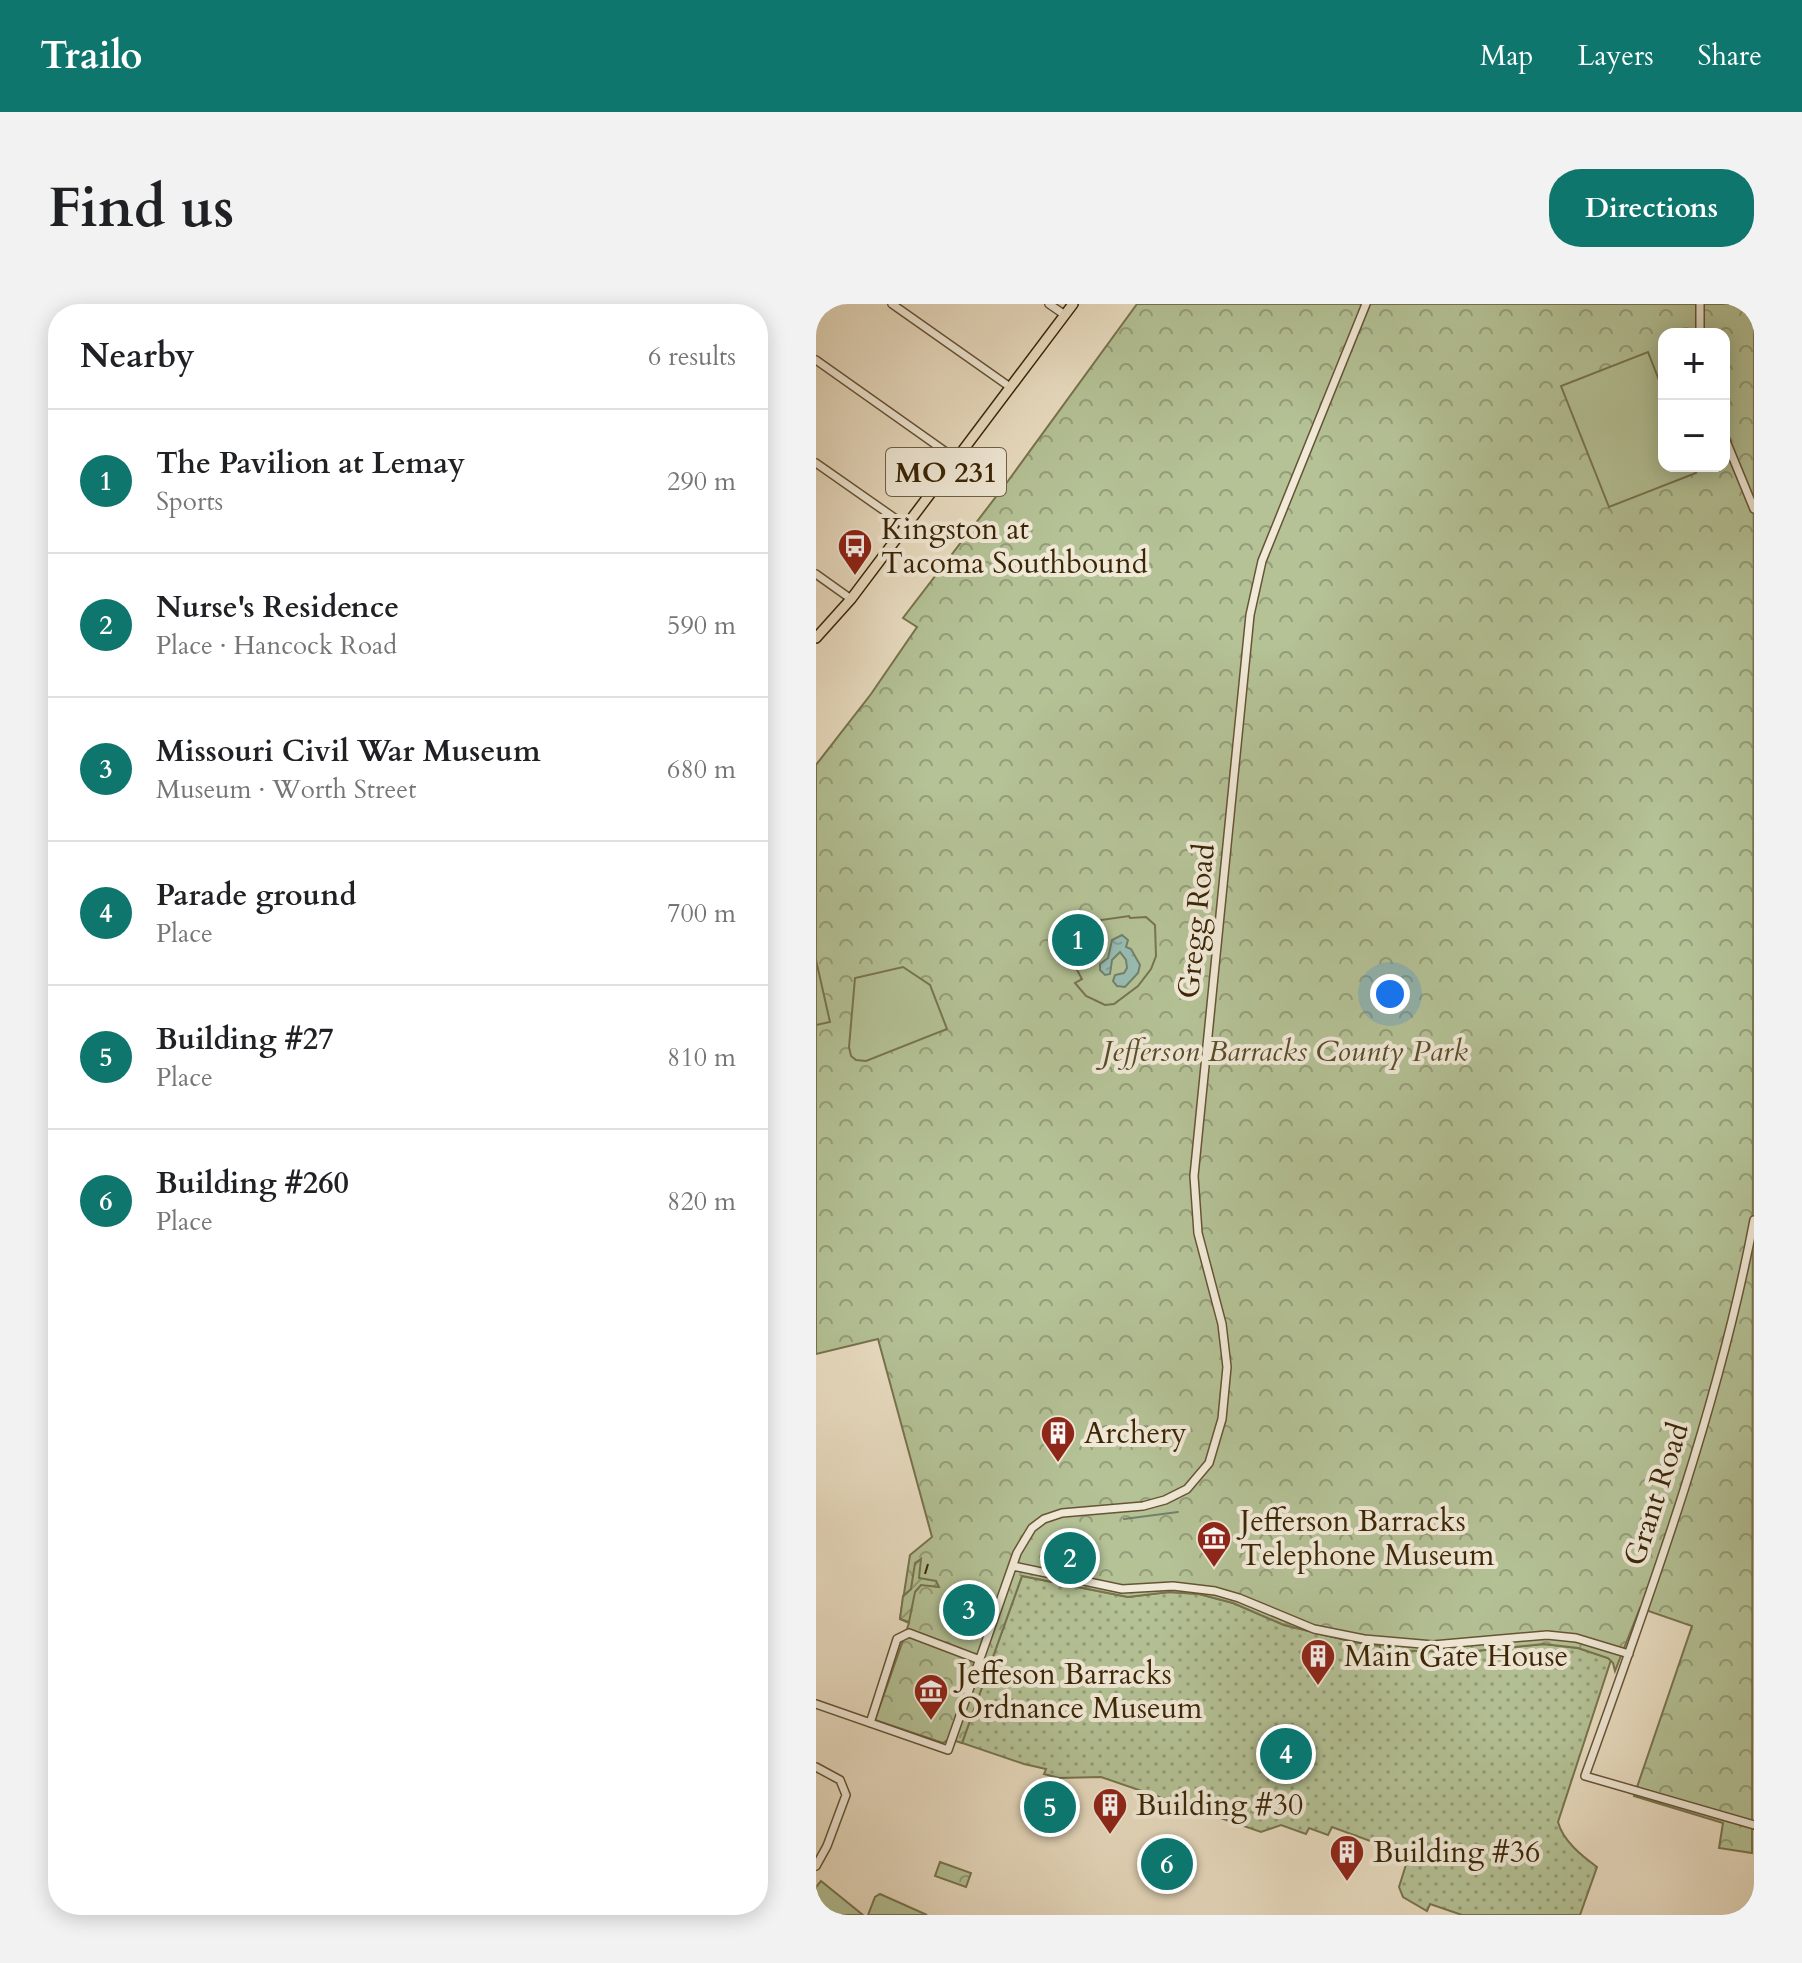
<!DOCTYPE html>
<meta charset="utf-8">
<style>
body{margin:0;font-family:Cardo,serif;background:#f2f2f2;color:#202124}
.controls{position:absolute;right:24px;top:24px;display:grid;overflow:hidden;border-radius:16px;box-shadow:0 4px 20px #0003}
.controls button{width:72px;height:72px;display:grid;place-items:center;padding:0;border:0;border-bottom:2px solid #e0e0e0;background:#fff;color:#202124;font:40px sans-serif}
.you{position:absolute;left:574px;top:690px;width:28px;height:28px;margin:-20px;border:6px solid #fff;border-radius:50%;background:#1a73e8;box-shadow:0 0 0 12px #1a73e833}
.badge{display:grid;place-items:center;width:52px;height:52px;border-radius:50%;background:#0f766e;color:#fff;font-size:26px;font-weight:700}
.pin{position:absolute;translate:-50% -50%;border:4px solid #fff;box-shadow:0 2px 8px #0006}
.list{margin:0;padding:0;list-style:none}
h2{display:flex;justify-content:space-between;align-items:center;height:104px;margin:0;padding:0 32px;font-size:34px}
h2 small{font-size:26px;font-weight:400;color:#757577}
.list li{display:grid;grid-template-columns:52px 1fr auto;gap:24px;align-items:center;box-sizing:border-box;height:144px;padding:0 32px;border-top:2px solid #e0e0e0}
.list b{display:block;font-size:30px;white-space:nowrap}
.list p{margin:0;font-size:26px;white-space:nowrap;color:#757577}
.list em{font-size:26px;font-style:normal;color:#757577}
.map{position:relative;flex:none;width:938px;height:1611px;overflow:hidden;border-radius:32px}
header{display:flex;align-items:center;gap:48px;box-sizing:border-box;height:112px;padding:0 40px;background:#0f766e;color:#fff}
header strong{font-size:38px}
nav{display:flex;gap:44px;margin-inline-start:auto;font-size:28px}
.intro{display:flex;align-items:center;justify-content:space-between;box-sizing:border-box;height:192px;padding:0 48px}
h1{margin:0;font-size:56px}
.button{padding:20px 36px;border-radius:32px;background:#0f766e;color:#fff;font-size:28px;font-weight:700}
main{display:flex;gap:48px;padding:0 48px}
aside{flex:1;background:#fff;border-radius:32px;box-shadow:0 4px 20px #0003}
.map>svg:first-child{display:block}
</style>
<header>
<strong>Trailo</strong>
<nav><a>Map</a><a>Layers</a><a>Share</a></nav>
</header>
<div class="intro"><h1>Find us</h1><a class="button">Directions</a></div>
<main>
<aside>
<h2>Nearby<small>6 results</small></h2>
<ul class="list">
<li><span class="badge">1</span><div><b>The Pavilion at Lemay</b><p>Sports</p></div><em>290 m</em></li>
<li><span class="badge">2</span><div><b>Nurse's Residence</b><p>Place · Hancock Road</p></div><em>590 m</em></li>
<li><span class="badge">3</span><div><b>Missouri Civil War Museum</b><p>Museum · Worth Street</p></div><em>680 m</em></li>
<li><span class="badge">4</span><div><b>Parade ground</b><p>Place</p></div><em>700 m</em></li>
<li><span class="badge">5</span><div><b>Building #27</b><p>Place</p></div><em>810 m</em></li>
<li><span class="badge">6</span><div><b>Building #260</b><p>Place</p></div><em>820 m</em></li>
</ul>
</aside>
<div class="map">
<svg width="938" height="1611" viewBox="0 0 938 1611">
<defs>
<pattern id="grass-dots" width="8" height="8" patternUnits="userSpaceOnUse" patternTransform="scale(2)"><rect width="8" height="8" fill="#b4c296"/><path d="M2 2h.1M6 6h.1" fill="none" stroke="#949d78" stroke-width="1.8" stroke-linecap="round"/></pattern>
<pattern id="park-crowns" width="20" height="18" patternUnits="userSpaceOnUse" patternTransform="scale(2)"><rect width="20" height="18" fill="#b4c296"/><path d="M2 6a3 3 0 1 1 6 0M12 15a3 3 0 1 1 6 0" fill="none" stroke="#949d78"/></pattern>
<pattern id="garden-furrows" width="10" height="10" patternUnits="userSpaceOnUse" patternTransform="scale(2)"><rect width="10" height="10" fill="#b4c296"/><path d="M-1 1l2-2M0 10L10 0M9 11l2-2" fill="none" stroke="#949d78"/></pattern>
<pattern id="water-ripples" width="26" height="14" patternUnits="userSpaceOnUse" patternTransform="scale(2)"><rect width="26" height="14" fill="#98bcb1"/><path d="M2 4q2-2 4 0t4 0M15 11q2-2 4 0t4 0" fill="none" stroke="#84a197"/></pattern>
</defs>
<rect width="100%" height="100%" fill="#eadec3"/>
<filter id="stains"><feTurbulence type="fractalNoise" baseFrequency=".0025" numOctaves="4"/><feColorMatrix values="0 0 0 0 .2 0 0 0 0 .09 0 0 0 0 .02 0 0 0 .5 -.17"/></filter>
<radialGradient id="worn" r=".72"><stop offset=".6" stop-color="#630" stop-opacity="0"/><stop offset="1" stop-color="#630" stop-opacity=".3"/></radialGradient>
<path fill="url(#grass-dots)" stroke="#78744e" stroke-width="2" d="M206,1272L312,1293L353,1288L383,1290L417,1299L468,1321L538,1338L565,1342V1346L650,1348L728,1340L762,1344L792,1354L795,1356L742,1518C747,1537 766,1552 781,1563L764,1611H646L614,1600L611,1607L587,1593L583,1583L593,1551L516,1523L512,1531L493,1524L490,1530L465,1521L445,1528L285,1473L243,1474L228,1470L230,1465L208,1460L146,1439Z"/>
<path fill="url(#park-crowns)" stroke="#78744e" stroke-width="2" fill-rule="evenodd" d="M321,0H938L936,1549L903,1544L907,1519L818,1492L876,1322L824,1304L799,1367L797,1359L792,1354L762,1344L728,1340L650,1348L564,1346V1342L538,1338L468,1321L417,1299L383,1290L353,1288L312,1293L206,1272L146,1439L133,1435L127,1439L59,1416L93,1319L84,1315L94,1251L116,1233L62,1035L0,1050V461L55,390L101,323L87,314L192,177ZM848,30H908V162H848Z
M124,1558L155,1569L150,1583L119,1572Z"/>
<path fill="url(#garden-furrows)" stroke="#78744e" stroke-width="2" d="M105,1255L103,1274L120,1277L123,1283L105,1281L99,1288L93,1318L84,1315L87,1292L95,1285L99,1259Z"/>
<path fill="#b4c296" stroke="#78744e" stroke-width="2" d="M832,48L848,89V162H877L880,169L793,203L745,82Z
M313,612L314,614L330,613L339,621L340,652L335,665L322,682L298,700L289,701L270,692L259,679L266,675L260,664L286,626L285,616Z
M0,656L14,718L0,721Z
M87,663L114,681L131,725L50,757L40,756L35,752L33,743L39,674Z
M5,1577L47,1611H0V1583Z
M64,1590L111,1611H52L59,1593Z"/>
<path fill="url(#water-ripples)" stroke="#73806d" stroke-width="2" d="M306,631L312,636L310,643L315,645L324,661L322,669L309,683L301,682L297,677L299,671L308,669L311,664L310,656L304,648L296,656L294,670L289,671L284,666V660L292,654L296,636Z"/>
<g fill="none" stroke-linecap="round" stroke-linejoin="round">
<path stroke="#73806d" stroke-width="2" d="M308,1215L362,1208"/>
<g stroke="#675436" stroke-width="10">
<path id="minor" d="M76,0L194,83
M233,0L249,11
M884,30V0
M0,56L140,155
M908,132L938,205
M0,159L90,222
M0,270L35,295
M938,916C902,1106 834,1291 769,1472L938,1521
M197,1262L306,1285L357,1282L399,1287L423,1294L498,1325L548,1335L617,1341L731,1331L760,1334L813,1350
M0,1400L132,1446L201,1249L216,1224L228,1215L246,1209L327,1202L349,1196L371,1185L393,1159L406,1115L411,1063L406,1020L382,929L378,872L434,311L446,257L550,0
M54,1419L81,1335L93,1329L164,1356
M0,1463L24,1476L30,1491L11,1542L0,1562"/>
</g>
<g stroke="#3b2607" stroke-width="12">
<path id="major" d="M0,334L35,295L257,0"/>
</g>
<use href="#minor" stroke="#f1ead8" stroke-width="7"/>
<use href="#major" stroke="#eadec3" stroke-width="9"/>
<path stroke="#3b2607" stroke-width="2" stroke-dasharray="14 14" stroke-linecap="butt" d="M109,1270L112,1260"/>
</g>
<defs>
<g id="bus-pin" transform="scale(1.8)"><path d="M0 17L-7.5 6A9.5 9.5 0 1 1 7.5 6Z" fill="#8f2418" stroke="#f1ead8"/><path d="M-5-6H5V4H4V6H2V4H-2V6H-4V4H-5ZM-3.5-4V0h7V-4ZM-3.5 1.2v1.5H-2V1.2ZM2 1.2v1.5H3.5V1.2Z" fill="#fff"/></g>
<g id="building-pin" transform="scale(1.8)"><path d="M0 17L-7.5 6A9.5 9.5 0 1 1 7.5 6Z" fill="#8f2418" stroke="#f1ead8"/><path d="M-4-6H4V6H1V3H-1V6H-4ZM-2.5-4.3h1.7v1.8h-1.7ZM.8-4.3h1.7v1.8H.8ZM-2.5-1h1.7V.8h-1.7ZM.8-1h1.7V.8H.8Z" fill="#fff"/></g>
<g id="museum-pin" transform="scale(1.8)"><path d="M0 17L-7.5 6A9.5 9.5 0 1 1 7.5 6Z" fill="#8f2418" stroke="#f1ead8"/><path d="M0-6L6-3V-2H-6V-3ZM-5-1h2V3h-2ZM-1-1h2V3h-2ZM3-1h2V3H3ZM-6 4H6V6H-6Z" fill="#fff"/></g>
</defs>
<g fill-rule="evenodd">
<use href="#bus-pin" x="39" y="242"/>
<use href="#building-pin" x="242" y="1129"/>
<use href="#museum-pin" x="398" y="1234"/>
<use href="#building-pin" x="502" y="1352"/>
<use href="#museum-pin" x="115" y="1387"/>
<use href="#building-pin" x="294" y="1501"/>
<use href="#building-pin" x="531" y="1548"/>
</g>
<g text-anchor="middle" stroke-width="8" stroke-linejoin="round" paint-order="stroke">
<rect fill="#f1ead8" stroke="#726146" stroke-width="2" x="70" y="144" width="120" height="48" rx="6"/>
<g font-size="28" font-weight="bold" fill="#3b2607">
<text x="130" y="178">MO 231</text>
</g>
<g font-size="30" fill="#3b2607" stroke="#f1ead8" text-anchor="start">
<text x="65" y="235">Kingston at<tspan x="65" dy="34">Tacoma Southbound</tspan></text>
<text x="268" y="1139">Archery</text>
<text x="424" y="1227">Jefferson Barracks<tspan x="424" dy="34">Telephone Museum</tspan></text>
<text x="528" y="1362">Main Gate House</text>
<text x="141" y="1380">Jeffeson Barracks<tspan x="141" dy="34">Ordnance Museum</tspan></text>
<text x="320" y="1511">Building #30</text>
<text x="557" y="1558">Building #36</text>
</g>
<g font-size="30" fill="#3b2607" stroke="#f1ead8">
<text transform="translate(380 617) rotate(-84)" y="10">Gregg Road</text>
<text transform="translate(840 1190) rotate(-72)" y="10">Grant Road</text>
</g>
<g font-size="30" font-style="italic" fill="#594d2b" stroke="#f1ead8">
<text x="469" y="757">Jefferson Barracks County Park</text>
</g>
</g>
<rect width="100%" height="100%" filter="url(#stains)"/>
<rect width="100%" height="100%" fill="url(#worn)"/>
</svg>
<div class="controls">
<button>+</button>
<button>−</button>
</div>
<div class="you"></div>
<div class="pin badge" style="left:262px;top:636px">1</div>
<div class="pin badge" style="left:254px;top:1254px">2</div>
<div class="pin badge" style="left:153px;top:1306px">3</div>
<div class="pin badge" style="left:470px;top:1450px">4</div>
<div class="pin badge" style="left:234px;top:1503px">5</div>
<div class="pin badge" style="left:351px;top:1560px">6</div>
</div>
</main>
